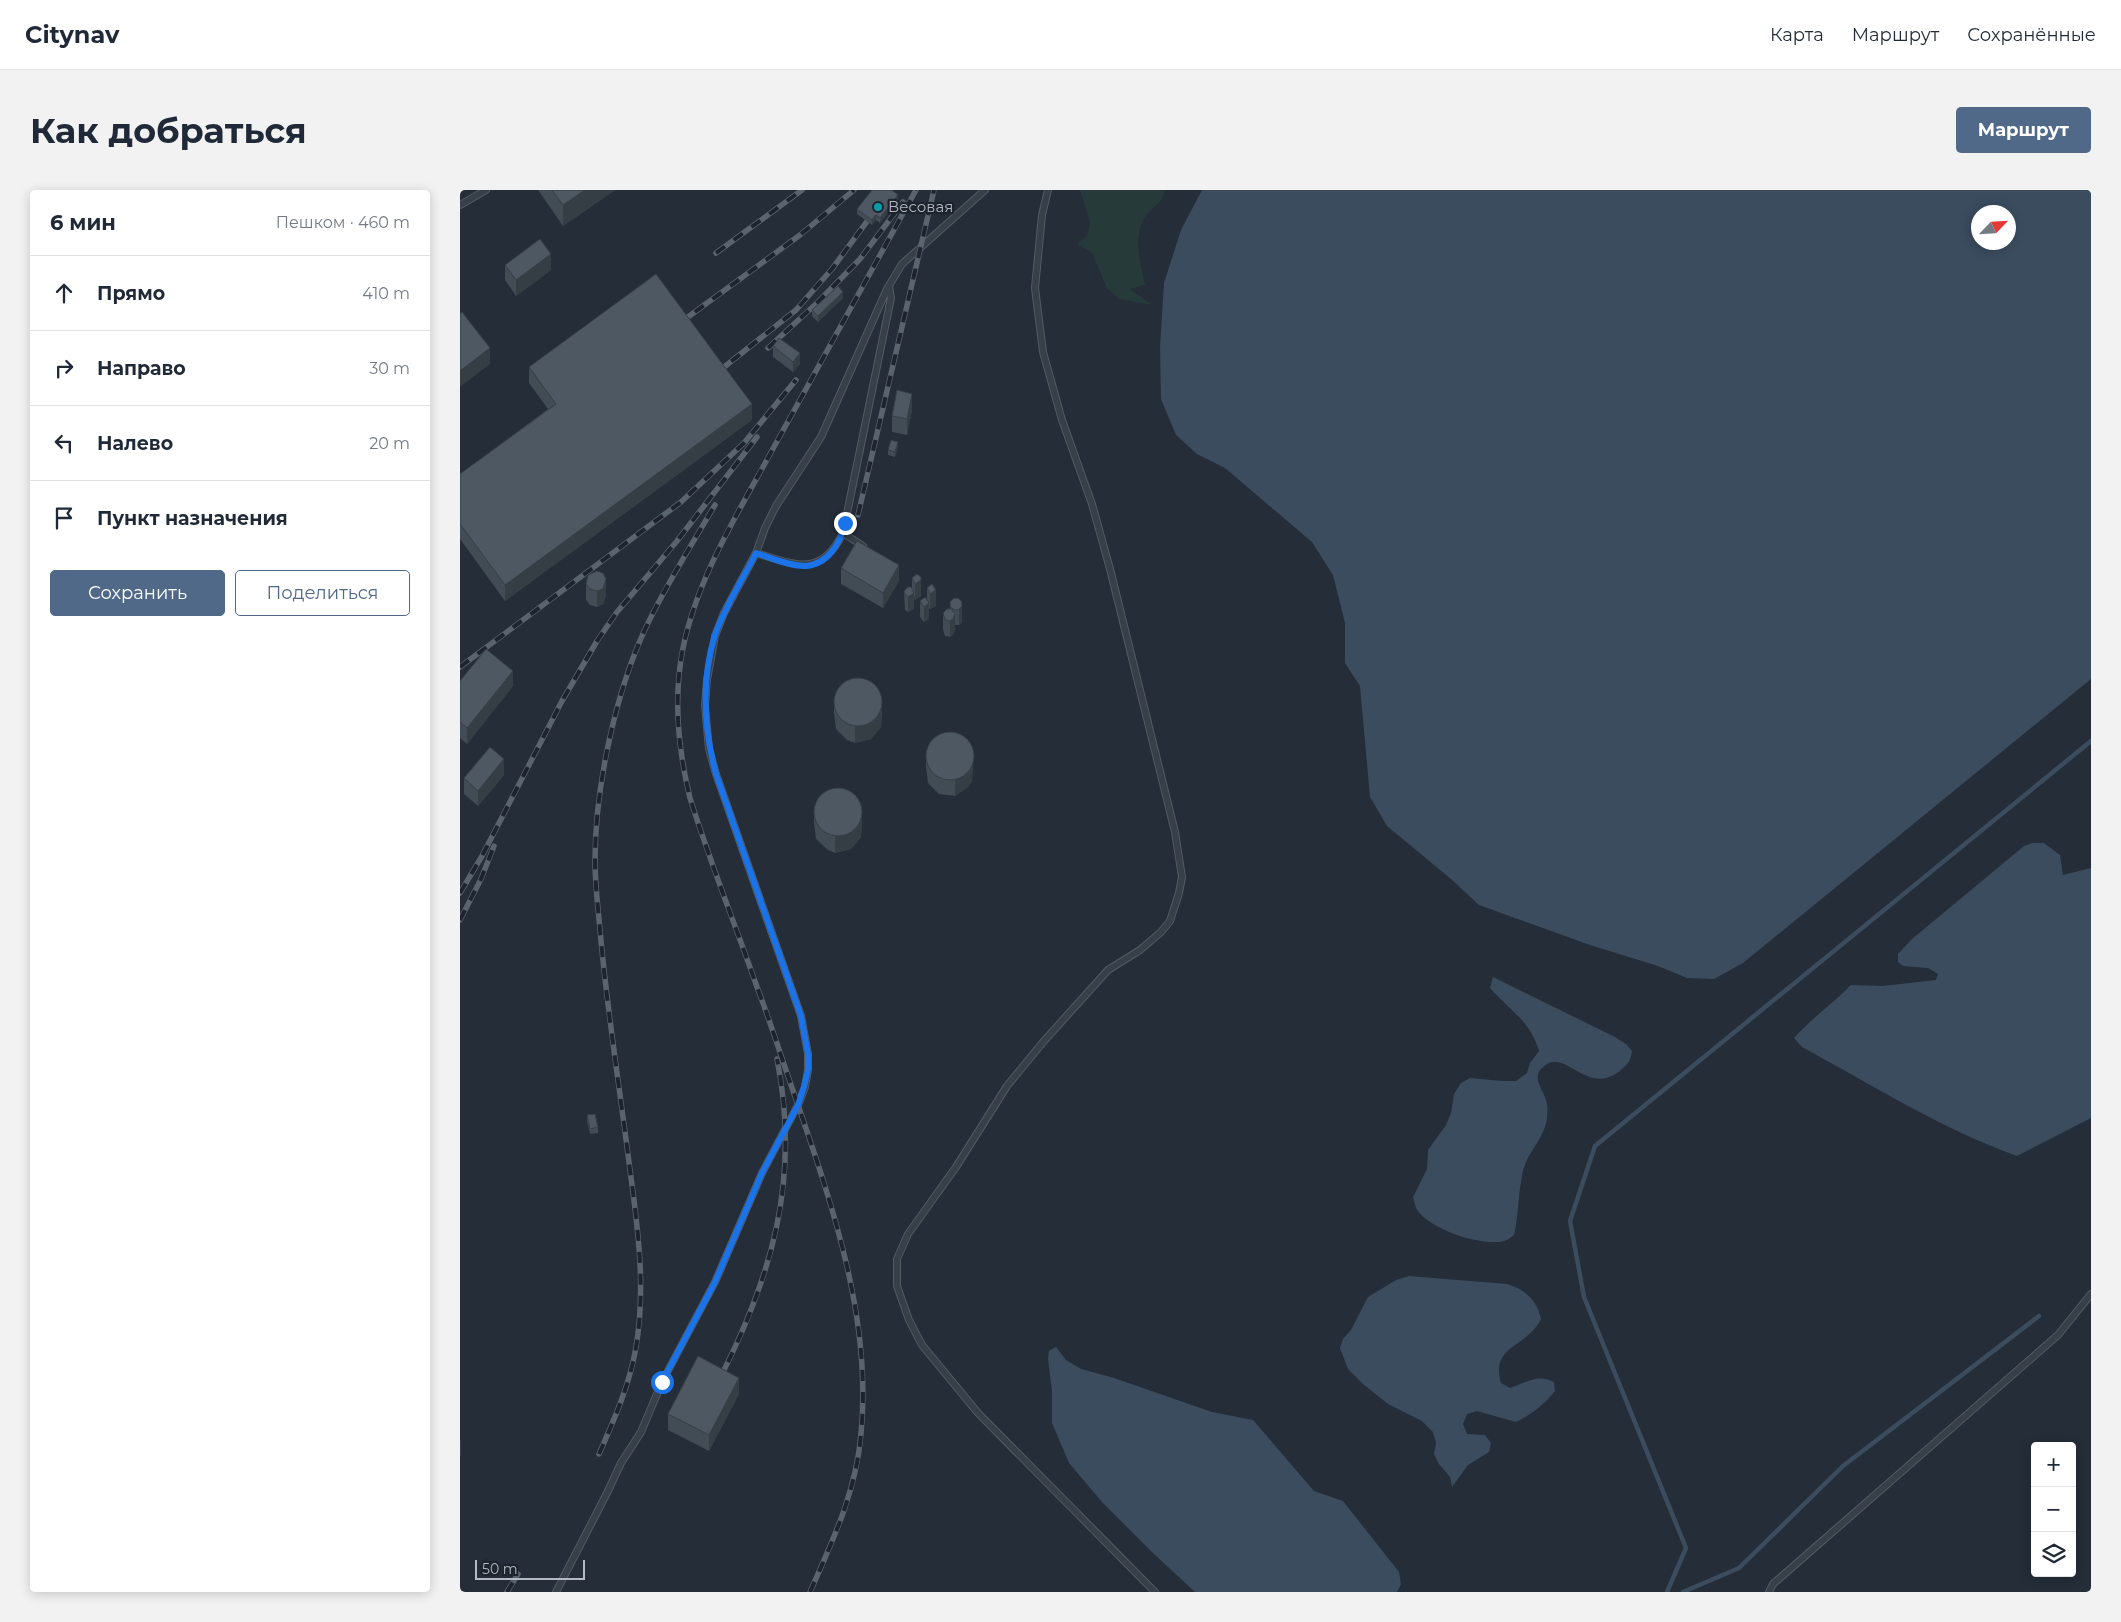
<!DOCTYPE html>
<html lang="ru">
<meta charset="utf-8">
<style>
body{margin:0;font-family:Montserrat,sans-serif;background:#f2f2f3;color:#1f2937}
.controls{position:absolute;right:15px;bottom:15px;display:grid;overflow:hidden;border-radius:5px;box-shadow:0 2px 12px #0003}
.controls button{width:45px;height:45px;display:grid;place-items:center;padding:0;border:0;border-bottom:1px solid #e0e1e3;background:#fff;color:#1f2937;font:25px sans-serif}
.compass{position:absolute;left:1511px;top:15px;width:45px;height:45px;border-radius:50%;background:#fff;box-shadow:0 2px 12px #0003;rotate:65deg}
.scale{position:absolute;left:15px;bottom:12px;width:110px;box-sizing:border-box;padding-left:5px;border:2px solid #b3bac4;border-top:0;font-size:14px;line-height:18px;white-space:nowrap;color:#b3bac4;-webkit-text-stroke:4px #1d242d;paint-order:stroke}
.stop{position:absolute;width:15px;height:15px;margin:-11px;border:4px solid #1a73e8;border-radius:50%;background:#fff}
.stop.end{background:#1a73e8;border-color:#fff;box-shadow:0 1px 5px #0008}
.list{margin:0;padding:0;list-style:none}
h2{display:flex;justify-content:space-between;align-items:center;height:65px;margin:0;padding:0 20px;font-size:21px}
h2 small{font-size:16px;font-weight:400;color:#747a83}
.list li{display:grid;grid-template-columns:32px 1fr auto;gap:15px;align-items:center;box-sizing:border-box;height:75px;padding:0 20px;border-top:1px solid #e0e1e3}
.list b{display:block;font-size:19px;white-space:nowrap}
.list em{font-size:16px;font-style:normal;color:#747a83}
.actions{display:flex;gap:10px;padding:15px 20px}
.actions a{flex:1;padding:11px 0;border:1px solid #516989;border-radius:5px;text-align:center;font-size:18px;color:#516989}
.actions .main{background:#516989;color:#fff}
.icon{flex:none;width:28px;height:28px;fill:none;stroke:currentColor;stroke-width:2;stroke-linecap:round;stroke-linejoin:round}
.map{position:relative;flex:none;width:1631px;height:1402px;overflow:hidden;border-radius:5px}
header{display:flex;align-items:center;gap:30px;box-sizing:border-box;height:70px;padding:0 25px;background:#fff;border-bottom:1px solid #e0e1e3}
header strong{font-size:24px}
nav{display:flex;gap:28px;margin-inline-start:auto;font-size:18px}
.intro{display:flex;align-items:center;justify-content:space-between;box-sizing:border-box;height:120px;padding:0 30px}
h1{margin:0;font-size:35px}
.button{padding:12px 22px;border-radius:5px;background:#516989;color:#fff;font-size:18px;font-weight:700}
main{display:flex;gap:30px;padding:0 30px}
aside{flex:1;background:#fff;border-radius:5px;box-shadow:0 2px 12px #0003}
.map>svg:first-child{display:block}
</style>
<header>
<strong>Citynav</strong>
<nav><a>Карта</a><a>Маршрут</a><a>Сохранённые</a></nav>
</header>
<div class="intro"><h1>Как добраться</h1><a class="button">Маршрут</a></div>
<main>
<aside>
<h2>6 мин<small>Пешком · 460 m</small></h2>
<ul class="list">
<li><svg class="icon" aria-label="ahead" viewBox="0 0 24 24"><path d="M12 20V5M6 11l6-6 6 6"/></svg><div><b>Прямо</b></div><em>410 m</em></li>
<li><svg class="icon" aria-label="right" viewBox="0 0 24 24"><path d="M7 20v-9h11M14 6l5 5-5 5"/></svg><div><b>Направо</b></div><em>30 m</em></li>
<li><svg class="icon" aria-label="left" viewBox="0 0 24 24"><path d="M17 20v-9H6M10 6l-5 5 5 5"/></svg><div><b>Налево</b></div><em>20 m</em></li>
<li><svg class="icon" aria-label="arrive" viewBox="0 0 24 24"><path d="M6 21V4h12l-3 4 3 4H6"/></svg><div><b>Пункт назначения</b></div></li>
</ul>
<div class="actions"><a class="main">Сохранить</a><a>Поделиться</a></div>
</aside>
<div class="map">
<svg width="1631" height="1402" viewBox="0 0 1631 1402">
<rect width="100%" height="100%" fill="#242d38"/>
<path fill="#273a3a" d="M620,0H705C702,13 698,13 689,22C671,42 680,71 685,95L670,99L692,115L659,109L647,98L632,63L617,54L627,46L630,32Z"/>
<path fill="#3b4c5f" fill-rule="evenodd" d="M742,0H1631V489L1283,773L1254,789L1227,788L1198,776L1130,755L1019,715L991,689L927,636L910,607L900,496L885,473V433L873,385L852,352L765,278L737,264L716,245L701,209L700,157L704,93L721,40ZM1548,22V52H1518V22Z
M1573,653H1584L1600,665L1603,685L1631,678V928L1557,966C1482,939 1412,895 1342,857L1334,848C1351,829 1372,814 1391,795L1423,796L1476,790L1478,784L1468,778L1443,776L1438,772V764L1452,749L1564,656Z
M1033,787L1155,847L1166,854L1172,861C1171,870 1168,874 1161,880C1129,907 1107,861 1087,874C1067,887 1085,899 1087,914C1088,919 1087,925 1087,929C1083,951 1068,961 1063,981C1058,1002 1059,1024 1054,1045C1051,1047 1048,1050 1044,1051C1023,1057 967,1039 956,1018C955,1015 954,1010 953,1007L967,979L968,960L986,935L991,923L994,904L1001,893L1010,888L1042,891H1056L1067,883L1070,873L1079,861C1070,830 1050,821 1030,798Z
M949,1086L1047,1094C1066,1100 1077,1110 1081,1129C1067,1158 1030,1155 1041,1193L1050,1198C1065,1193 1078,1183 1094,1192L1095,1201C1084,1215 1072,1224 1056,1232L1017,1221L1007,1224L1003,1234L1007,1244L1025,1245L1031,1253L1029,1262L1008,1275L992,1297L990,1287L979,1274L974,1264L976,1253L973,1242L962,1231L928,1214L903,1194L888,1179L880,1158L883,1149L891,1140L908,1107L936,1090Z
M596,1157L606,1170L621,1179L654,1188L752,1222L793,1230L854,1301L883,1311L939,1382L941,1394L937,1402H735L694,1364L642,1312L609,1273L592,1233V1201L588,1169L589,1161Z"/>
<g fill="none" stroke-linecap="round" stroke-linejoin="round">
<path stroke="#3b4c5f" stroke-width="4.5" d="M1207,1402L1226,1358L1124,1107L1110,1031L1135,956L1631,551
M1223,1402L1279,1378L1383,1276L1579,1126"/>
<g stroke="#535a63" stroke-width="8">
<path id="service" d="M588,0L582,25L575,98L583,162L602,230L632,314L650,379L715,642L722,687L719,703L710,731L701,742L680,760L648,780L584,851L547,896L496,977L448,1044L437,1069V1096L449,1130L462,1155L518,1223L695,1402
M0,15L26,0
M383,343L403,356
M296,363C335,375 361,388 383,343L431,108L429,96
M96,1402L147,1303L161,1273L181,1242L202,1192L255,1092L302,983L338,915L345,897L348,880V864L341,826L256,584L249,559L245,516L247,490L255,446L264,423L296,363L305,338L316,316L361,247L427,99L442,74L525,0
M1309,1402L1313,1394L1598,1145L1631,1104"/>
</g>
<use href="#service" stroke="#373f48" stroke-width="6"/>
<g stroke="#5a646f" stroke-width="5.5">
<path id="rail" d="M256,63L342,0
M217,135L340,45L394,0
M308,158L358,112L400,69L443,12
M254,185L336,120L372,79L430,0
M398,325L474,0
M0,477L221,312L284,253L336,190
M0,703L22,666L102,511L137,451L157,422L217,351L297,247
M0,730L21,689L34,656
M258,1192C312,1087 341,988 317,869
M139,1264C154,1230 170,1194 176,1157C186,1099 178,1038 170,980C160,900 147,820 140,740C138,717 135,694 135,671C135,597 156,498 189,431C208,392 232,354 255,315
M47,1402L58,1384
M350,1402C373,1350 396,1302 401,1244C412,1132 374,1020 338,915C324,876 312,836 297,797C275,734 250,672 230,608C218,559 213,508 223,458C238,385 280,320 315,255C362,170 409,85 456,0"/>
</g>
<use href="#rail" stroke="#1d242d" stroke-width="4" stroke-dasharray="11" stroke-linecap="butt"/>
</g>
<path fill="#424c55" d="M78,0H155L103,36Z
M438,10L420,33L416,30L412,35L397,24V19Z
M45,75L91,80L56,106L45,90Z
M383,108L358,132L352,126V120Z
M313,156L340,174L333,182L313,167Z
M69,177L292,230L45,411L0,349V284L88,219L69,193Z
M452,220L447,245L432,242V226Z
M438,257L435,267L428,265V260Z
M381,378L439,391L423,418L381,394Z
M457,384L461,406L455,410L454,407V419L448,422L445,420L444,401L452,399V388Z
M126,394L146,405L143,414L137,417L130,415L126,410Z
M472,394L476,416L470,419L469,418V429L464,432L460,427V411L467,409V398Z
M498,408L502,432L499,435H495V440L493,445L490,447L485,446L483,439V423L490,419V411Z
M0,491L53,496L7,554L0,548Z
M374,507L422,521L421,537L411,549L395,553L387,550L376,539L374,523Z
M466,561L513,575L512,591L508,597L495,606L479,604L468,593L466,577Z
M44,585L18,616L4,604V588Z
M354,617L402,631L401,647L391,659L375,663L368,660L356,649L354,633Z
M127,925L138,937V943L130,944L127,931Z
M279,1204L249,1261L208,1240V1224Z"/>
<path fill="#363e45" d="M125,0H155L103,36V15Z
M438,5V10L420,33V28Z
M416,25V30L412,35V30Z
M91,64V80L56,106V90Z
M383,102V108L358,132V126Z
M30,158V174L0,197V181Z
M340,163V174L333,182V172Z
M452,204V220L447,245V229Z
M292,214V230L45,411V395Z
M438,252V257L435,267V262Z
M439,375V391L423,418V403Z
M146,389V405L143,414L137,417V401Z
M461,390V406L455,410V394Z
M476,400V416L470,419V404Z
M454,403V419L448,422V407Z
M469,413V429L464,432V417Z
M502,416V432L499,435V419Z
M495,424V440L493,445L490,447V431Z
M53,481V496L7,554V538Z
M422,505L421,537L411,549L395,553V537Z
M513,559L512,591L508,597L495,606V590Z
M44,569V585L18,616V601Z
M402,615L401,647L391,659L375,663V647Z
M279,1188V1204L249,1261V1245Z
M1,1249V1265L0,1266V1250Z"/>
<path fill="#4d5863" stroke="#363e45" d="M92,0H125L103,15Z
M412,0H432L438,5L420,28L416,25L412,30L397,19Z
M80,49L91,64L56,90L45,75Z
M196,84L292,214L45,395L0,334V284L96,214L69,177Z
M378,96L383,102L358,126L352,120Z
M2,122L30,158L0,181V124Z
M319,148L340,163L333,172L313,156Z
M437,200L452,204L447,229L432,226Z
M431,250L438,252L435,262L428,260Z
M397,351L439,375L423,403L381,378Z
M137,381L143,383L146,389L143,399L137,401L130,399L126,394L128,385Z
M457,384L461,387V390L455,394L452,388Z
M472,394L476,400L470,404L467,398Z
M448,397H451L454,403L448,407L445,404L444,401Z
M465,407L469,413L464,417L460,411Z
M490 414a6 6 0 1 1 12 0a6 6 0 1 1-12 0Z
M487,419H491L495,424L493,429L490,431L485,430L483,423Z
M26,459L53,481L7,538L0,532V491Z
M374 512a24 24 0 1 1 48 0a24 24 0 1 1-48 0Z
M466 566a24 24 0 1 1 48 0a24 24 0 1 1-48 0Z
M30,557L44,569L18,601L4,588Z
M354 622a24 24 0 1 1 48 0a24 24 0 1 1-48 0Z
M135,924L138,937L130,939L127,925Z
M238,1166L279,1188L249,1245L208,1224Z"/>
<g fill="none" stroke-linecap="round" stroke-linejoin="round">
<path stroke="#1a73e8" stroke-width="6" d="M202,1192L255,1092L302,983L338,915L344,897L348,880V864L341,826L256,584C244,539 241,490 255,445C265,416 283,389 296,363C311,368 329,376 345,376C368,375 381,352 385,333"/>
</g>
<circle fill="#0f9aa8" stroke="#1d242d" stroke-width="2" cx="418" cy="17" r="5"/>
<g text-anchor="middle" stroke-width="4.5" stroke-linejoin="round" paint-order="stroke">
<g font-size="15" fill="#b3bac4" stroke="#1d242d" text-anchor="start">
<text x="428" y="22">Весовая</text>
</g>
</g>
</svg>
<div class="controls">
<button>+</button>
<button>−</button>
<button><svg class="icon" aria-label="layers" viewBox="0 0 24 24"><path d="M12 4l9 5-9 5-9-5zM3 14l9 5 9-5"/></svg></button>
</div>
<svg class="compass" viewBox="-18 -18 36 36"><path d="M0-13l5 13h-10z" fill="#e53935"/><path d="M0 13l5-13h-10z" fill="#747a83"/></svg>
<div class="scale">50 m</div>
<div class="stop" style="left:202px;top:1192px"></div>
<div class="stop end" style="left:385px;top:333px"></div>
</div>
</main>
